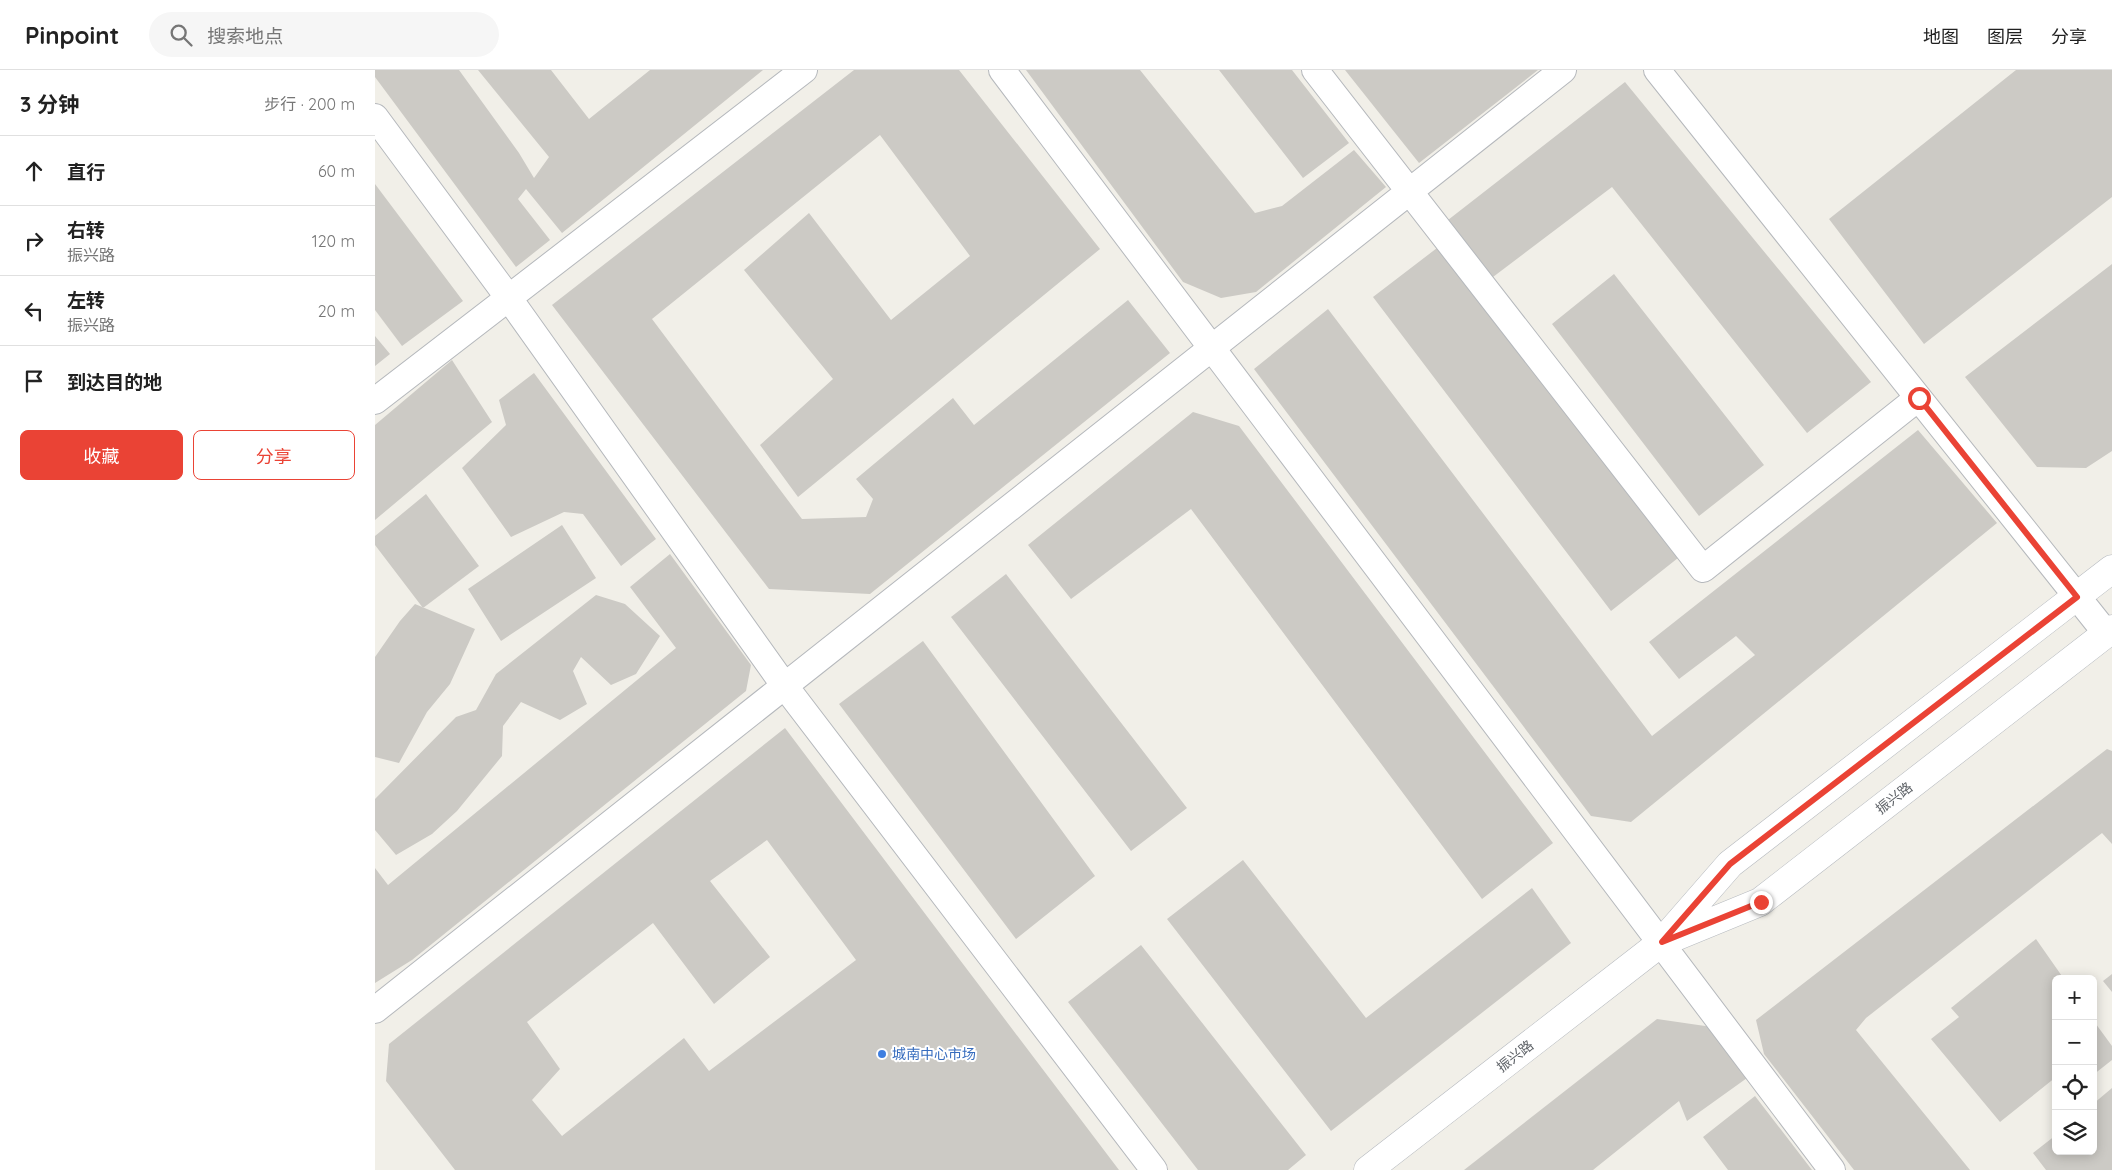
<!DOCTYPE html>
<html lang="zh">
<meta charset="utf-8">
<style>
body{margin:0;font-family:Quicksand,"Noto Sans SC",sans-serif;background:#f6f6f6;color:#222}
.controls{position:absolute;right:15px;bottom:15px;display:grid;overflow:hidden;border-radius:8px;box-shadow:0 2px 12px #0003}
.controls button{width:45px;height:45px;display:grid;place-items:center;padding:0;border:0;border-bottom:1px solid #e0e0e0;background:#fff;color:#222;font:25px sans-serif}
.stop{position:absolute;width:15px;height:15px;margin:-11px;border:4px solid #ea4335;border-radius:50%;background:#fff}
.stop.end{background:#ea4335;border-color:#fff;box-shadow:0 1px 5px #0008}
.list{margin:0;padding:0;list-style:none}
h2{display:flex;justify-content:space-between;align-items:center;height:65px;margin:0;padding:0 20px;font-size:21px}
h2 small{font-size:16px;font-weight:400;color:#767676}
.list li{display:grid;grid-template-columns:32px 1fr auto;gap:15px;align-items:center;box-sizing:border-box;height:70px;padding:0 20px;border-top:1px solid #e0e0e0}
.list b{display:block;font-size:19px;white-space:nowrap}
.list p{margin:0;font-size:16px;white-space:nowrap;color:#767676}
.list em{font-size:16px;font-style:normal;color:#767676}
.actions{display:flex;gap:10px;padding:15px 20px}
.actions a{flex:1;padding:11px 0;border:1px solid #ea4335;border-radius:8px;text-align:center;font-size:18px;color:#ea4335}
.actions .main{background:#ea4335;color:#fff}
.icon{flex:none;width:28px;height:28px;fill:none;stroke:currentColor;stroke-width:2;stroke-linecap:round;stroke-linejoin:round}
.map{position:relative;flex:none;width:1737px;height:1100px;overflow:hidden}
header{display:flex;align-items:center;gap:30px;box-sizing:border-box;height:70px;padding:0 25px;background:#fff;border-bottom:1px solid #e0e0e0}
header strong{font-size:24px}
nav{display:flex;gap:28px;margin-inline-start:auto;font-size:18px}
.search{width:350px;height:45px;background:#f6f6f6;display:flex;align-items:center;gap:12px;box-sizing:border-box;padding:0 18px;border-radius:28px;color:#767676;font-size:19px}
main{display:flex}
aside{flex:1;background:#fff}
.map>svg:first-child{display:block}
</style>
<header>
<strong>Pinpoint</strong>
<div class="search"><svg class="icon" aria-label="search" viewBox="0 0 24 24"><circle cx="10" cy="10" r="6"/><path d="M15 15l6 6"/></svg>搜索地点</div>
<nav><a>地图</a><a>图层</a><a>分享</a></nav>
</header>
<main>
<aside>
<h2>3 分钟<small>步行 · 200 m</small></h2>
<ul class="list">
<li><svg class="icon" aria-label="ahead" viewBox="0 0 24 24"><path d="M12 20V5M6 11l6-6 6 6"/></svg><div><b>直行</b></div><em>60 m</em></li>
<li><svg class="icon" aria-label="right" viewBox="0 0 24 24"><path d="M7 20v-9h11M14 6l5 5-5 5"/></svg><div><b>右转</b><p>振兴路</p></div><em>120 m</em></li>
<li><svg class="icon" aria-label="left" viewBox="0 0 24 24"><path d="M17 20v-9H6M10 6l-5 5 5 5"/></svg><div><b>左转</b><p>振兴路</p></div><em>20 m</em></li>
<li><svg class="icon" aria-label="arrive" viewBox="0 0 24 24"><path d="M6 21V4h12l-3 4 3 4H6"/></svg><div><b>到达目的地</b></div></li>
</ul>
<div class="actions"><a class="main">收藏</a><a>分享</a></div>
</aside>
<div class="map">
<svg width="1737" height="1100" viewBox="0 0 1737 1100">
<rect width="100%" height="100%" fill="#f1efe8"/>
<path fill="#cccac5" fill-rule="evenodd" d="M0,0H84L144,83L159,108L174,87L103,0H176L214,49L275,0H388L187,163L151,119L143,129L175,170L141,197L0,7Z
M479,0H584L725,179L423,427L385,375L458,309L369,200L434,143L516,250L595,186L505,65L277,249L427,449L491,447L498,429L481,409L578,328L599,355L753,230L795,283L495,524L394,519L177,235Z
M651,0H765L880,143L907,136L979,80L1011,117L881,222L846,228L808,212Z
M844,0H917L974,73L928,108Z
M970,0H1163L1044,93Z
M1641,0H1737V127L1549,274L1454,149Z
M1250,12L1496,312L1432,363L1237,117L1118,207L1073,150Z
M0,114L88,231L27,276L0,240Z
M1062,178L1303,488L1236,541L998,227Z
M1737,194V381L1711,398L1662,397L1590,307Z
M1239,204L1389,395L1324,446L1177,254Z
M953,239L1277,666L1380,585L1361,566L1304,609L1274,572L1543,360L1622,453L1256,752L1216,746L879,299Z
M0,266L15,284L0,296Z
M77,290L117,352L0,450V355Z
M159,303L281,469L246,496L208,444L189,442L136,467L87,398L131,355L124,330Z
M818,342L864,356L1178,773L1107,829L816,439L696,529L653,475Z
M51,424L104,496L48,538L0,475V466Z
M187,455L221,508L126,571L93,519Z
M295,484L376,595L371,621L37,890L0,913V798L13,815L301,578L255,517Z
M631,504L812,738L756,781L576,547Z
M221,525L250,534L285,566L261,604L236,615L206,587L198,601L212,634L185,650L146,632L128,656L127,686L82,741L57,764L21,785L0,760V729L81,647L101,640L121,604Z
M40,534L100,559L75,614L52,642L24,693L0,687V587L25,551Z
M548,571L720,806L641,869L464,634Z
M410,658L588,894L744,1100H80L11,1011L14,974ZM392,770L481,890L334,1001L309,968L187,1066L157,1030L185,999L152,952L278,853L339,934L395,887L335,811Z
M1732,679L1737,681V774L1727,763L1491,948L1481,960L1595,1100H1479L1389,984L1381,950Z
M868,790L991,948L1157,818L1196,873L956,1061L792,849Z
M1661,869L1689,909H1681V1007L1625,1052L1556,969L1584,947L1576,938Z
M766,875L931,1085L913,1100H823L693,932Z
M1737,904V922L1728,911Z
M1282,949L1337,957L1372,1008L1312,1051L1304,1031L1218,1100H1089Z
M1718,950L1737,976V990L1718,1005Z
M1737,1018V1100H1671L1658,1083L1681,1065V1081H1718V1034Z
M1380,1026L1437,1100H1353L1328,1067Z"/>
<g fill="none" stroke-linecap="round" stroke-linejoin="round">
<g stroke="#b5b8bc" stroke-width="28">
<path id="minor" d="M627,0L1457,1100
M940,0L1328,499L1543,328
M1282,0L1731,563
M0,47L133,227L409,615L779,1100
M0,331L429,0
M0,940L1188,0"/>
</g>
<g stroke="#b6babf" stroke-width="29">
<path id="secondary" d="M1290,871L1385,832L1737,559
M993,1100L1287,872L1355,794L1737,499"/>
</g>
<use href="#minor" stroke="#fff" stroke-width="26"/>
<use href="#secondary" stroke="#fff" stroke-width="28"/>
</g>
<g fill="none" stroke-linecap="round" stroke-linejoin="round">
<path stroke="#ea4335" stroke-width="6" d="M1386,832L1287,872L1355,794L1702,527L1544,328"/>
</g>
<circle fill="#3f7fe0" stroke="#fff" stroke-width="2" cx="507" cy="984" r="5"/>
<g text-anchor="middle" stroke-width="4" stroke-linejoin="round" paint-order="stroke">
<g font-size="14" fill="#5f6368" stroke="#fff">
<text transform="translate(1519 728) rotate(-38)" y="5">振兴路</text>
<text transform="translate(1140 986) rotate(-38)" y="5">振兴路</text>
</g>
<g font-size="14" fill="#366cbe" stroke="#fff" text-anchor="start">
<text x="517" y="989">城南中心市场</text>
</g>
</g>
</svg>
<div class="controls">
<button>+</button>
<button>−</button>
<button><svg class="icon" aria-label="locate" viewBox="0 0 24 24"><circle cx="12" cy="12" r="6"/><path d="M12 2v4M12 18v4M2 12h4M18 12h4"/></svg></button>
<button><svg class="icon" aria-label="layers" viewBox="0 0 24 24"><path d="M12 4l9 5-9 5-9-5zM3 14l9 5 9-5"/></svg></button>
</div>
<div class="stop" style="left:1544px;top:328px"></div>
<div class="stop end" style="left:1386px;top:832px"></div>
</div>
</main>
